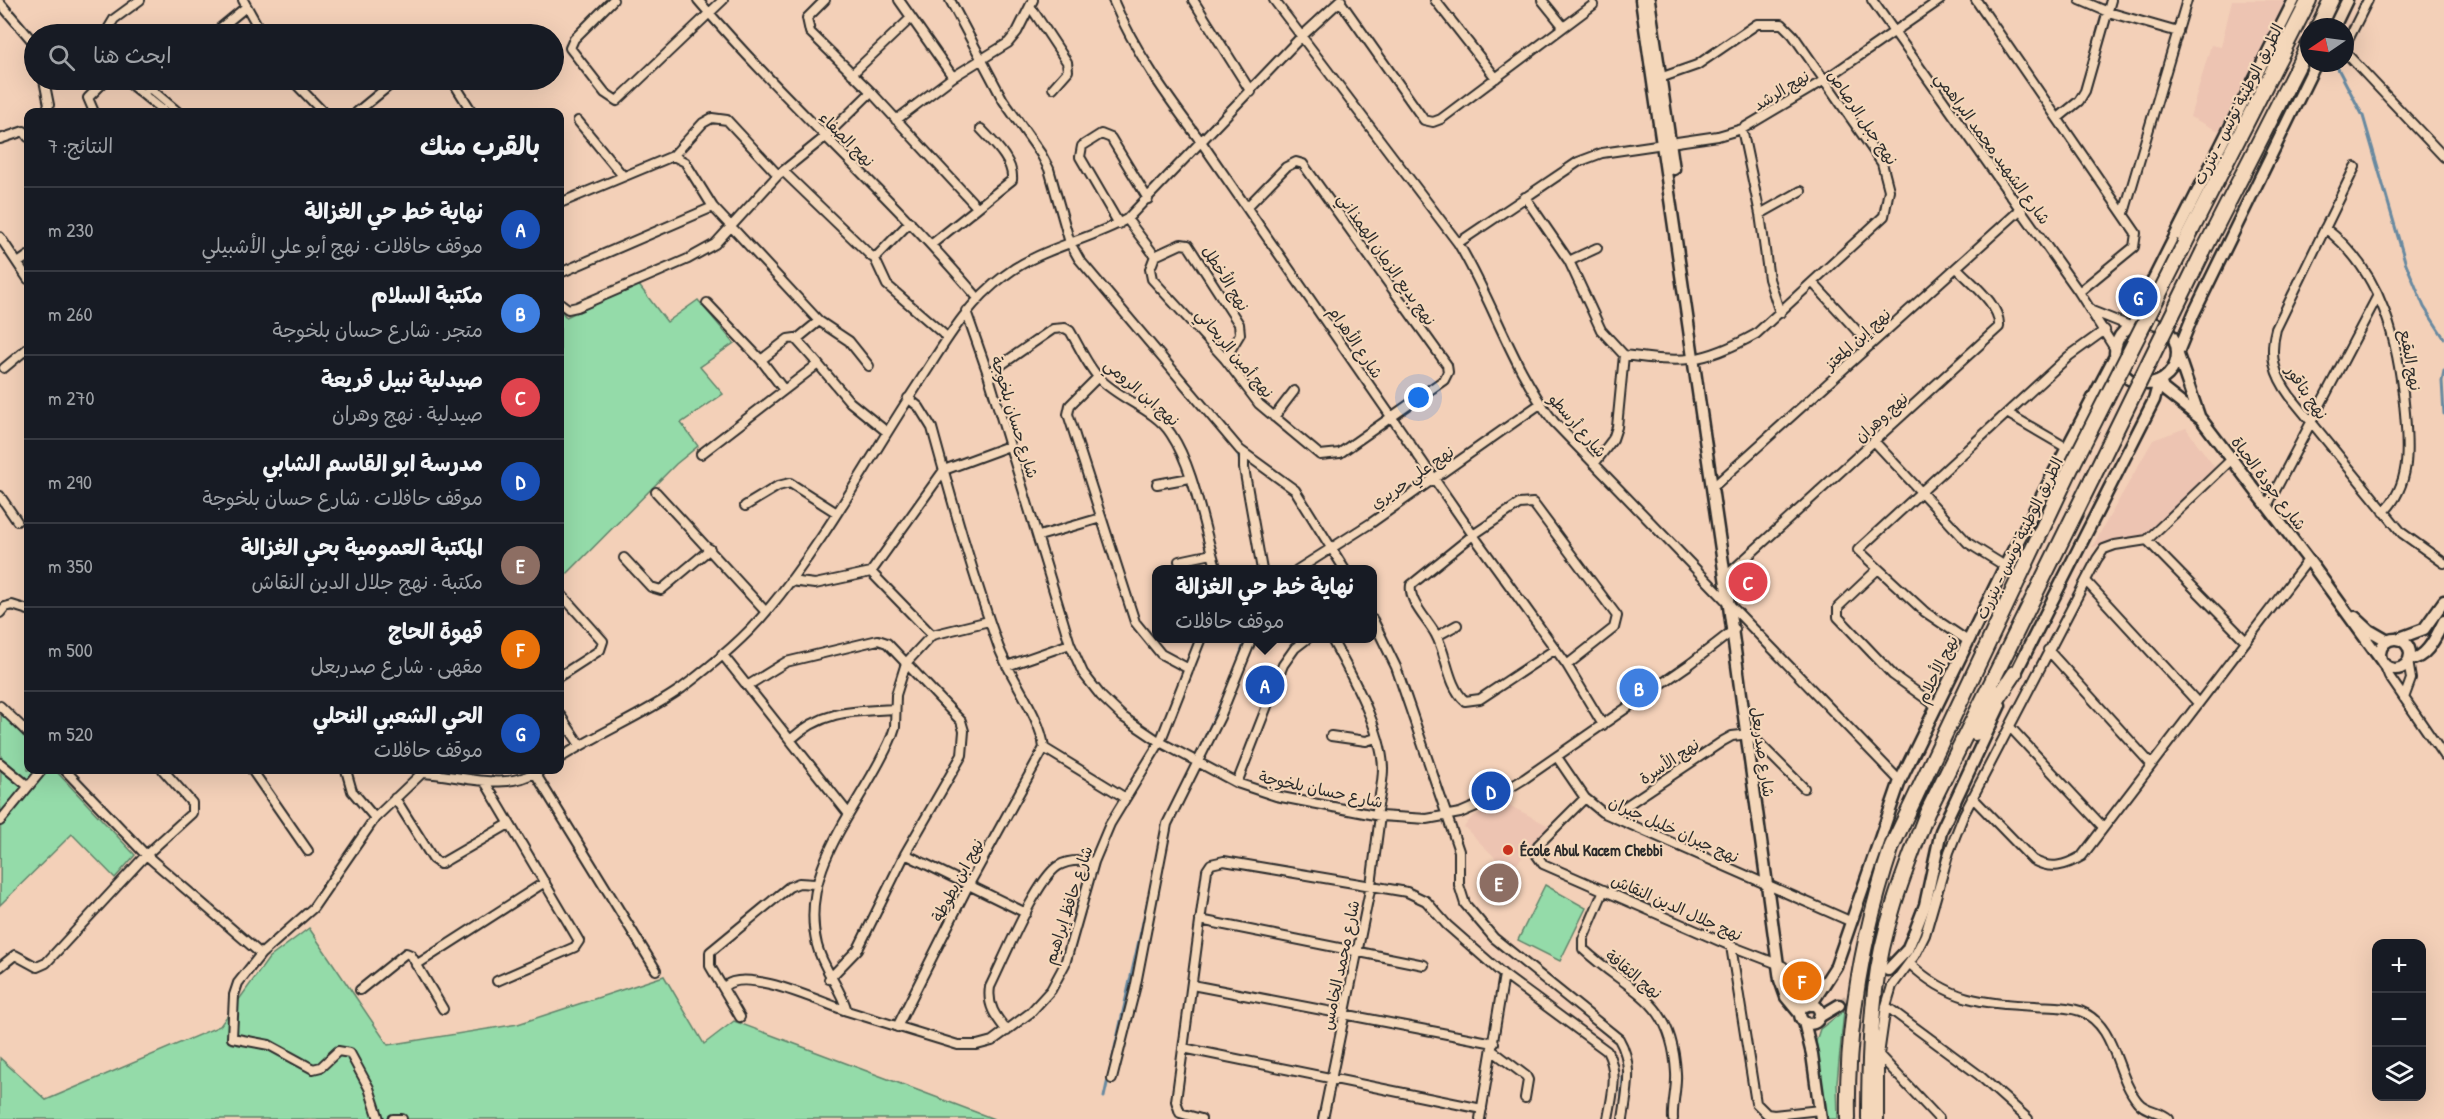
<!DOCTYPE html>
<html lang="ar">
<meta charset="utf-8">
<style>
body{margin:0;font-family:"Patrick Hand","Playpen Sans Arabic",sans-serif;background:#20242c;color:#f1f3f6;direction:rtl}
.controls{position:absolute;right:18px;bottom:18px;display:grid;overflow:hidden;border-radius:12px;box-shadow:0 6px 24px #0002}
.controls button{width:54px;height:54px;display:grid;place-items:center;padding:0;border:0;border-bottom:2px solid #363941;background:#171b24;color:#f1f3f6;font:30px sans-serif}
.compass{position:absolute;left:2300px;top:18px;width:54px;height:54px;border-radius:50%;background:#171b24;box-shadow:0 6px 24px #0002;rotate:257deg}
.you{position:absolute;left:1419px;top:398px;width:21px;height:21px;margin:-15px;border:4px solid #fff;border-radius:50%;background:#1a73e8;box-shadow:0 0 0 9px #1a73e833}
.badge{display:grid;place-items:center;width:39px;height:39px;border-radius:50%;background:#8c9099;color:#fff;font-size:20px;font-weight:700}
.pin{position:absolute;translate:-50% -50%;border:3px solid #fff;box-shadow:0 2px 6px #0006}
.popup{position:absolute;left:1152px;top:565px;width:225px;height:78px;box-sizing:border-box;display:grid;place-content:center;border-radius:12px;background:#171b24;filter:drop-shadow(0 2px 4px #0005);font-size:20px;white-space:nowrap;color:#9ea1a6}
.popup b{font-size:22px;color:#f1f3f6}
.popup::after{content:'';position:absolute;left:50%;top:100%;margin-left:-12px;border:12px solid transparent;border-top-color:#171b24}
.list{margin:0;padding:0;list-style:none}
h2{display:flex;justify-content:space-between;align-items:center;height:78px;margin:0;padding:0 24px;font-size:26px}
h2 small{font-size:20px;font-weight:400;color:#9ea1a6}
.list li{display:grid;grid-template-columns:39px 1fr auto;gap:18px;align-items:center;box-sizing:border-box;height:84px;padding:0 24px;border-top:2px solid #363941}
.list b{display:block;font-size:22px;white-space:nowrap}
.list p{margin:0;font-size:20px;white-space:nowrap;color:#9ea1a6}
.list em{font-size:20px;font-style:normal;color:#9ea1a6}
.icon{flex:none;width:33px;height:33px;fill:none;stroke:currentColor;stroke-width:2;stroke-linecap:round;stroke-linejoin:round}
.map{position:relative;flex:none;width:2444px;height:1119px;overflow:hidden;direction:ltr}
.search{position:absolute;background:#171b24;box-shadow:0 6px 24px #0002;left:24px;top:24px;width:540px;height:66px;display:flex;align-items:center;gap:15px;box-sizing:border-box;padding:0 21px;border-radius:33px;color:#9ea1a6;font-size:22px}
.panel{position:absolute;background:#171b24;box-shadow:0 6px 24px #0002;left:24px;top:108px;width:540px;height:666px;border-radius:12px;direction:rtl}
.map>svg:first-child{display:block}
</style>
<div class="map">
<svg width="2444" height="1119" viewBox="0 0 2444 1119">
<rect width="100%" height="100%" fill="#f3d0b8"/>
<filter id="ink" filterUnits="userSpaceOnUse"><feTurbulence type="fractalNoise" baseFrequency=".0167" numOctaves="2"/><feDisplacementMap in="SourceGraphic" scale="12" xChannelSelector="R" yChannelSelector="G"/><feConvolveMatrix kernelMatrix="1 2 1 2 8 2 1 2 1" color-interpolation-filters="sRGB"/></filter>
<g filter="url(#ink)">
<path fill="#edc4b2" d="M2232,0H2286L2219,131L2190,117L2211,45L2221,47Z
M2186,428L2215,468L2147,534L2092,547L2153,440Z
M1503,802L1549,826L1510,872L1464,827L1472,817Z"/>
<path fill="#94dba9" stroke="#60836a" stroke-width="1.5" d="M638,284L667,322L698,300L734,343L700,367L723,394L681,423L698,446L676,464L560,581V310L566,317Z
M1,712L28,741V770H55L135,855L115,878L72,834L0,905Z
M1545,885L1586,908L1560,961L1518,940Z
M309,928L388,1045L518,1024L664,976L704,1044L734,1021L994,1119H0V1058L46,1100L220,1026L269,958Z
M1844,1011L1837,1082L1838,1119H1827L1816,1041L1820,1029Z"/>
<g fill="none" stroke-linecap="round" stroke-linejoin="round">
<path stroke="#6789a0" stroke-width="3" d="M955,0L973,35
M2335,63L2363,116L2405,261L2424,307L2444,338
M2444,371L2442,381L2444,414
M1237,450L1241,467
M1234,673L1246,638
M1189,771L1226,693
M1431,779L1447,827
M1472,917L1483,930
M1104,1097L1150,891
M1621,1105L1624,1064"/>
<path stroke="#cbaf9c" stroke-width="10" stroke-dasharray="10 5" stroke-linecap="butt" d="M1839,1005L1880,976"/>
<g stroke="#2b2b2b" stroke-width="12">
<path id="street" d="M243,0L262,34
M613,0L574,39L570,48L605,93L617,101L723,0
M698,0C786,104 889,193 977,297
M825,0L807,18L810,32L871,92L976,206
M899,0L953,77
M950,0L1003,100L1041,154L1049,169L1070,243L1079,259L1240,450L1295,490L1345,570
M1113,0C1135,52 1168,98 1202,143L1473,535L1567,665L1603,725
M1193,0L1251,92
M1274,0L1458,243C1493,301 1512,368 1554,422L1900,781
M1435,0L1496,78
M1542,0L1563,26
M1872,0L2079,292L2115,349
M1976,0L2136,233L2134,247L2079,292
M2080,0L2108,12L2178,32
M1340,1L1424,120L1433,122L1441,119L1593,5
M0,3L34,43
M1030,6L1067,62L1068,71L1053,88
M105,34L114,19L140,0
M213,34L246,7
M2345,46L2368,0
M2345,52L2444,157
M852,74L911,18
M44,80L49,105L45,112
M125,80L165,112
M140,80L178,112
M292,80L323,112
M452,80L472,112
M147,90L159,80
M94,112L88,98L106,80
M357,112L396,80
M2058,118L2079,101L2085,91L2111,0
M896,120L953,77L1008,43L1017,32L1033,0
M578,121L623,176
M1742,129L1760,214L1769,279L1780,313
M0,139L24,131L28,137
M673,156L685,162L713,207L819,321L797,339
M2355,167L2276,329C2269,356 2274,374 2290,396L2402,533L2444,563
M783,171L872,257L878,255L910,222
M1525,197L1569,261L1601,330L1624,355C1683,363 1702,364 1756,334L1884,216L1889,190L1882,163L1793,35L1782,24H1757L1697,65L1657,79
M560,203L673,156L703,123L712,118L727,120L778,175
M2124,213L2187,0
M1760,214L1801,191
M1127,219L1155,256L1150,269L1152,279L1225,359L1259,404L1320,455L1340,453L1444,380L1448,372L1447,365L1303,164L1296,162L1286,167L1247,207
M1119,224L1080,157L1082,146L1101,134L1111,138L1148,199
M2325,228C2383,272 2399,344 2405,413C2408,449 2411,484 2384,512
M0,237L28,279
M1458,243L1578,162L1602,153L1718,136L1742,129L1823,81L1940,0
M932,244L1012,180C1014,161 993,142 981,129
M1155,256L1181,244L1188,245L1239,324L1240,334L1225,359
M874,257L887,285L948,338
M1569,261L1597,248
M18,263L28,256
M560,273L713,207
M1813,283L1870,345
M560,303L568,309L577,307L688,259L715,244L778,175L825,137L871,92
M707,303L761,360L784,390
M966,311L988,374L1070,644L1083,673L1101,696L1123,717L1160,742L1237,783L1276,796L1380,816L1427,819L1460,813L1488,801L1524,779L1690,664L1735,629
M2092,311L2130,326
M819,321L849,341L869,366
M761,360L788,339L795,338L818,364
M4,368L28,348
M988,374L1053,329L1065,328L1070,331C1079,346 1087,365 1099,378C1120,400 1155,409 1171,434C1195,470 1203,528 1217,570
M1098,377L1070,405L1068,414L1135,622L1161,654L1189,669
M908,398L919,407L932,428C952,501 973,576 999,648C1011,679 1041,717 1044,748L1124,797
M2007,413L2067,448
M1274,417L1294,391
M1874,441L1968,543L2005,566
M701,454L818,364L850,402L887,432
M1244,454V468L1262,570
M1594,464L1613,439L1617,427L1624,355
M1157,484L1190,478
M1712,488L2021,209
M656,492L766,612
M0,496L17,521
M745,506L778,486L790,483L837,513
M2267,506L2377,297
M1039,536L1101,518
M2147,540L2246,641
M624,558L651,587L661,590L710,549
M1179,561L1212,554
M1297,570L1371,523L1540,404
M1877,570L1838,607V617L1893,675L1936,706
M871,572L932,635
M1725,577L1999,327C2001,305 1971,283 1957,268
M790,581L815,584L871,572L944,470L1009,446
M2086,581L2198,703
M560,593L603,641L600,650L560,676
M0,613L5,607L12,605L28,610
M1373,620L1396,667L1459,851V885L1465,904L1494,938L1619,1039C1634,1065 1627,1091 1623,1119
M989,621L932,635L906,663L896,695L895,727L892,736C864,804 797,866 817,945C823,970 841,987 847,1011L958,1045H977L992,1041L1030,1013L1051,990L1065,964L1094,862L1110,824L1160,742L1201,638
M1437,636L1457,625
M1331,638C1350,672 1382,730 1383,768C1383,783 1379,800 1376,815
M1968,641L1925,612L1858,550L2069,356L2105,330
M1554,650L1480,699L1465,701C1448,686 1447,655 1436,635C1429,621 1408,602 1411,585L1473,535L1519,504L1533,503L1617,616L1614,628L1567,665
M2048,650L2151,764
M722,654L848,813
M1007,666L1070,644
M2385,666L2389,676L2444,756
M747,686L786,662L878,640L887,643L961,721L964,731L962,755L905,854L858,949L829,979
M2404,698L2411,679L2408,661
M0,706L28,733
M560,715L580,745
M2010,727L2103,827
M1331,736L1366,741L1376,738
M790,740C823,710 852,711 895,709
M1557,757L1585,798L1602,812L1852,922
M560,758C599,733 644,715 682,688C711,666 743,640 766,612C825,542 869,458 920,381C945,343 966,304 1004,276C1040,248 1087,241 1127,219L1301,37L1341,0
M0,763L28,786
M65,770L146,855L261,954
M252,770L308,851
M346,770L352,791L375,818
M535,773L656,970
M485,782L579,941L575,947L497,981
M1237,783L1283,665L1295,648L1308,638
M1972,797L2033,860C2051,870 2065,866 2082,856L2308,560
M395,798L433,859L440,864L509,824
M1585,798L1538,845L1536,854L1543,864L1731,946L1783,966
M1611,816L1723,741L1732,736L1750,734L1804,788
M0,821L42,770
M905,854L1026,913
M1604,890L1583,939V949C1631,994 1672,997 1676,1073C1677,1088 1672,1104 1673,1119
M1200,920L1424,965
M1731,946L1756,1103L1767,1114L1774,1115L1820,1110
M1909,963C1949,1001 1981,1003 2035,1006C2049,1007 2066,1006 2080,1011C2117,1025 2115,1075 2138,1102C2146,1112 2160,1110 2169,1119
M416,965L545,882
M0,967L15,955L37,967L46,963L146,855L192,813V803L163,770
M1192,985L1494,1043
M725,986C747,967 820,1002 847,1011
M360,990L406,953L411,955L443,1009
M1886,1006L1979,1075L2028,1119
M740,1017L710,966V952L789,887L799,883L815,884
M897,1027L968,886L1044,748
M1007,1031C996,1017 987,1006 990,987C1003,961 1036,880 1058,866C1069,859 1082,860 1094,862
M1183,1048L1482,1109
M1493,1051L1526,1076L1528,1080L1525,1098
M1879,1055L1939,1119
M1112,1079L1135,989L1167,824L1220,717L1252,638
M379,1119L369,1088L350,1053L338,1051L321,1067L313,1069L269,1045L232,1038L234,995L238,983L261,954L313,908L375,818L422,773C463,775 503,793 540,770
M393,1119H402
M1201,1119L1180,1113L1176,1101L1207,870L1211,864L1224,861L1407,892L1426,901L1447,925L1504,975L1607,1051C1619,1074 1612,1095 1608,1119
M1323,1119L1371,885L1380,816
M1480,1119L1504,975
M1879,1119V1055L1886,1006L1892,986L1915,955L1925,935L1949,852L1964,814L2097,559L2104,549L2115,545L2147,540L2232,459"/>
</g>
<g stroke="#2b2b2b" stroke-width="15">
<path id="secondary" d="M1641,0L1725,577L1780,980L1786,997L1800,1014
M1649,0L1674,169
M2334,27L2347,0
M2115 353a31 31 0 1 1 62 0a31 31 0 1 1-62 0Z
M2134,324L2141,304L2294,0
M2178,352L2194,313L2316,63
M2178,355L2199,416
M2160,381L2163,389L2201,419L2313,566L2384,664
M2355,617L2369,630L2388,641
M2397,639L2424,629L2444,601
M2380 654a15 15 0 1 1 30 0a15 15 0 1 1-30 0Z
M2409,659C2427,660 2437,634 2444,621
M2012,680L2154,400L2159,382
M1888,970L1907,950L1915,931L1925,905L1941,831L2000,705
M1784,972L1788,984L1806,1006
M1800 1014a10 10 0 1 1 20 0a10 10 0 1 1-20 0Z
M1811,1005L1836,966L1900,781L2005,566L2115,356
M1819,1017L1839,1005
M1804,1022L1812,1054L1821,1119"/>
</g>
<g stroke="#2b2b2b" stroke-width="18">
<path id="highway" d="M2318,27L2331,0
M2185,243L2309,0
M2203,252L2309,44
M1975,733L2015,673
M1848,1119C1846,1024 1862,936 1892,846L2073,464
M1869,1119C1869,1076 1870,1033 1875,990C1882,928 1905,870 1927,813L2092,479"/>
</g>
<use href="#street" stroke="#f4d7ba" stroke-width="8"/>
<use href="#secondary" stroke="#f4d7ba" stroke-width="10"/>
<use href="#highway" stroke="#f4d7ba" stroke-width="14"/>
<g stroke="#2b2b2b" stroke-width="18" stroke-linecap="butt">
<path id="highway-bridge" d="M2073,464L2185,243
M2092,479L2203,252"/>
</g>
<use href="#highway-bridge" stroke="#f4d7ba" stroke-width="14"/>
</g>
</g>
<circle fill="#c8321e" stroke="#f4d7ba" stroke-width="2" cx="1508" cy="850" r="6"/>
<g text-anchor="middle" stroke-width="4.5" stroke-linejoin="round" paint-order="stroke">
<g font-size="16" fill="#2b2b2b" stroke="#f4d7ba">
<text transform="translate(1781 90) rotate(-31)" y="6">نهج الرشد</text>
<text transform="translate(2238 104) rotate(-63)" y="6">الطريق الوطنية تونس - بنزرت</text>
<text transform="translate(1863 117) rotate(56)" y="6">نهج جبل الرصاص</text>
<text transform="translate(847 139) rotate(45)" y="6">نهج الصفاء</text>
<text transform="translate(1993 148) rotate(54)" y="6">شارع الشهيد محمد البراهمي</text>
<text transform="translate(1387 259) rotate(55)" y="6">نهج بديع الزمان الهمذاني</text>
<text transform="translate(1226 278) rotate(58)" y="6">نهج الأخطل</text>
<text transform="translate(1857 339) rotate(-42)" y="6">نهج إبن المعتز</text>
<text transform="translate(1356 342) rotate(56)" y="6">شارع الأهرام</text>
<text transform="translate(1235 353) rotate(50)" y="6">نهج أمين الريحاني</text>
<text transform="translate(2411 360) rotate(80)" y="6">نهج البقيع</text>
<text transform="translate(1142 392) rotate(41)" y="6">نهج ابن الرومي</text>
<text transform="translate(2307 392) rotate(56)" y="6">نهج بتاقور</text>
<text transform="translate(1015 417) rotate(73)" y="6">شارع حسان بلخوجة</text>
<text transform="translate(1881 417) rotate(-42)" y="6">نهج وهران</text>
<text transform="translate(1578 425) rotate(49)" y="6">شارع أرسطو</text>
<text transform="translate(1412 477) rotate(-35)" y="6">نهج علي حريري</text>
<text transform="translate(2269 483) rotate(53)" y="6">شارع جودة الحياة</text>
<text transform="translate(2019 538) rotate(-64)" y="6">الطريق الوطنية تونس - بنزرت</text>
<text transform="translate(1937 669) rotate(-64)" y="6">نهج الأحلام</text>
<text transform="translate(1763 752) rotate(82)" y="6">شارع صدربعل</text>
<text transform="translate(1669 761) rotate(-34)" y="6">نهج الأسرة</text>
<text transform="translate(1321 789) rotate(12)" y="6">شارع حسان بلخوجة</text>
<text transform="translate(1674 829) rotate(24)" y="6">نهج جبران خليل جبران</text>
<text transform="translate(957 880) rotate(-62)" y="6">نهج ابن بطوطة</text>
<text transform="translate(1068 905) rotate(-72)" y="6">شارع حافظ إبراهيم</text>
<text transform="translate(1677 907) rotate(24)" y="6">نهج جلال الدين النقاش</text>
<text transform="translate(1340 965) rotate(-78)" y="6">شارع محمد الخامس</text>
<text transform="translate(1634 974) rotate(39)" y="6">نهج الثقافة</text>
</g>
<g font-size="16" font-weight="bold" fill="#2b2b2b" stroke="#f4d7ba" text-anchor="start">
<text x="1520" y="856">École Abul Kacem Chebbi</text>
</g>
</g>
</svg>
<div class="controls">
<button>+</button>
<button>−</button>
<button><svg class="icon" aria-label="layers" viewBox="0 0 24 24"><path d="M12 4l9 5-9 5-9-5zM3 14l9 5 9-5"/></svg></button>
</div>
<svg class="compass" viewBox="-18 -18 36 36"><path d="M0-13l5 13h-10z" fill="#e53935"/><path d="M0 13l5-13h-10z" fill="#9ea1a6"/></svg>
<div class="you"></div>
<div class="pin badge" style="left:1265px;top:685px;background:#1a4fb4">A</div>
<div class="popup"><b>نهاية خط حي الغزالة</b>موقف حافلات</div>
<div class="pin badge" style="left:1639px;top:688px;background:#3f7fe0">B</div>
<div class="pin badge" style="left:1748px;top:582px;background:#e0444e">C</div>
<div class="pin badge" style="left:1491px;top:791px;background:#1a4fb4">D</div>
<div class="pin badge" style="left:1499px;top:883px;background:#8d6e63">E</div>
<div class="pin badge" style="left:1802px;top:981px;background:#e8710a">F</div>
<div class="pin badge" style="left:2138px;top:297px;background:#1a4fb4">G</div>
<div class="search"><svg class="icon" aria-label="search" viewBox="0 0 24 24"><circle cx="10" cy="10" r="6"/><path d="M15 15l6 6"/></svg>ابحث هنا</div>
<section class="panel">
<h2>بالقرب منك<small>النتائج: 7</small></h2>
<ul class="list">
<li><span class="badge" style="background:#1a4fb4">A</span><div><b>نهاية خط حي الغزالة</b><p>موقف حافلات · نهج أبو علي الأشبيلي</p></div><em>230 m</em></li>
<li><span class="badge" style="background:#3f7fe0">B</span><div><b>مكتبة السلام</b><p>متجر · شارع حسان بلخوجة</p></div><em>260 m</em></li>
<li><span class="badge" style="background:#e0444e">C</span><div><b>صيدلية نبيل قريعة</b><p>صيدلية · نهج وهران</p></div><em>270 m</em></li>
<li><span class="badge" style="background:#1a4fb4">D</span><div><b>مدرسة ابو القاسم الشابي</b><p>موقف حافلات · شارع حسان بلخوجة</p></div><em>290 m</em></li>
<li><span class="badge" style="background:#8d6e63">E</span><div><b>المكتبة العمومية بحي الغزالة</b><p>مكتبة · نهج جلال الدين النقاش</p></div><em>350 m</em></li>
<li><span class="badge" style="background:#e8710a">F</span><div><b>قهوة الحاج</b><p>مقهى · شارع صدربعل</p></div><em>500 m</em></li>
<li><span class="badge" style="background:#1a4fb4">G</span><div><b>الحي الشعبي النحلي</b><p>موقف حافلات</p></div><em>520 m</em></li>
</ul>
</section>
</div>
